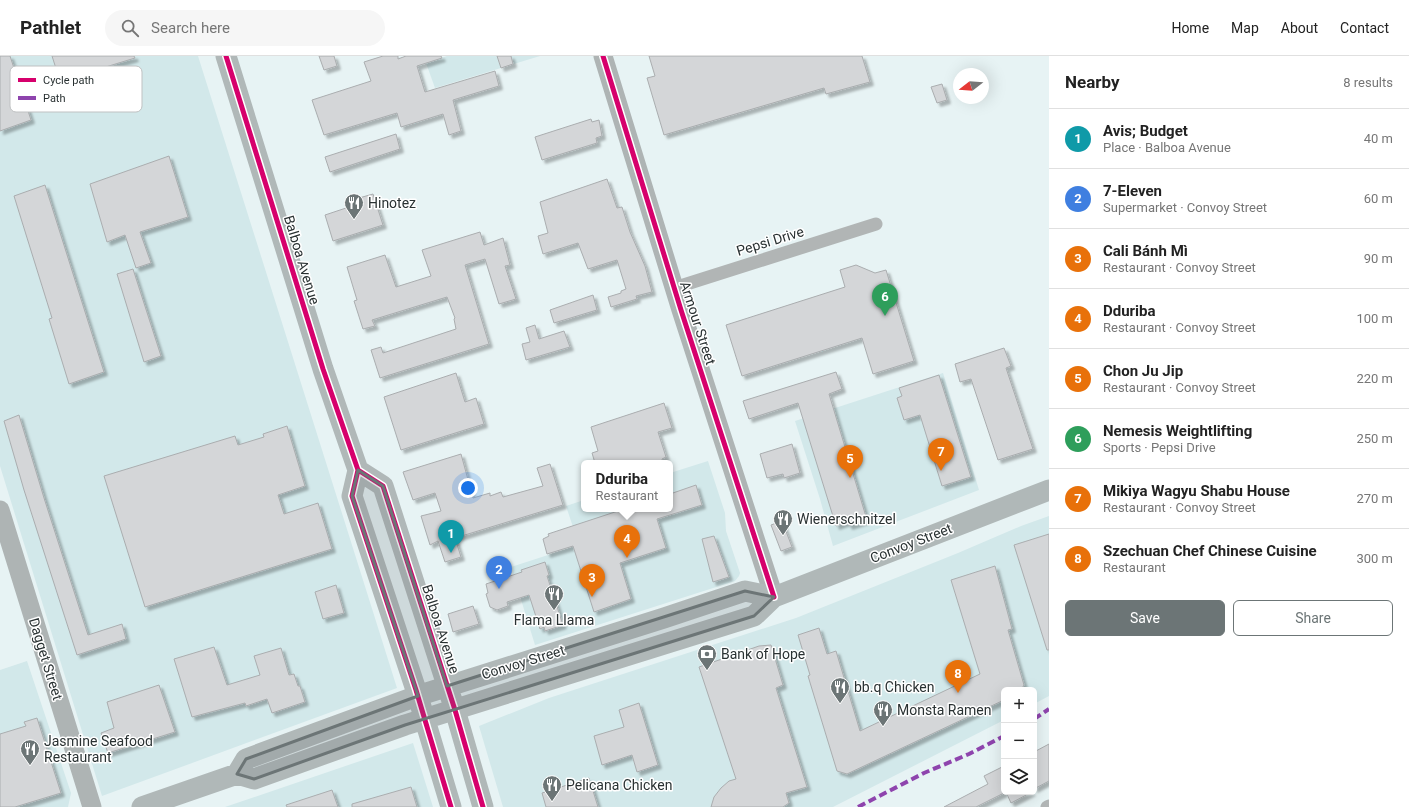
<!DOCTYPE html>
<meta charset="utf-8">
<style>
body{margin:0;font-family:Roboto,sans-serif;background:#f6f6f6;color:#222}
.controls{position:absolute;right:12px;bottom:12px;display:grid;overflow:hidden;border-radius:6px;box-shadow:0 4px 16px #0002}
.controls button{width:36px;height:36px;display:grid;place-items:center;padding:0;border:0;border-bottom:1px solid #e0e0e0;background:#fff;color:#222;font:20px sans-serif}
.compass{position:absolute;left:953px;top:12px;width:36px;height:36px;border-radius:50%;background:#fff;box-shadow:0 4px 16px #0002;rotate:253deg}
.you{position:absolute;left:468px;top:432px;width:14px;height:14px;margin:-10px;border:3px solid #fff;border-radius:50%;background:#1a73e8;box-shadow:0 0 0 6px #1a73e833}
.badge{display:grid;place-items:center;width:26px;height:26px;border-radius:50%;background:#6c7576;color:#fff;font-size:13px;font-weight:700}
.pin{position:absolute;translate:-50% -33px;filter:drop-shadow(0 1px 2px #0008)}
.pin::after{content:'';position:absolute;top:21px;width:14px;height:12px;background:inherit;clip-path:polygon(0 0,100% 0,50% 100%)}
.popup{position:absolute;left:581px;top:404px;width:92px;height:52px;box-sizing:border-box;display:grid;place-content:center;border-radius:6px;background:#fff;filter:drop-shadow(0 1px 3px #0005);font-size:13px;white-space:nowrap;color:#767676}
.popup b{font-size:15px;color:#222}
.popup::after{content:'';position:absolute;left:50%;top:100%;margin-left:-8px;border:8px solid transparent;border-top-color:#fff}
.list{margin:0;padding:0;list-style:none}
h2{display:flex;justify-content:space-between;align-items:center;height:52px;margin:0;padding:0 16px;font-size:17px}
h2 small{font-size:13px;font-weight:400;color:#767676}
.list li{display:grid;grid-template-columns:26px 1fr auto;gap:12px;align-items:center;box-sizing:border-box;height:60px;padding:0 16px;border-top:1px solid #e0e0e0}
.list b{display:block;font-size:15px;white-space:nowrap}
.list p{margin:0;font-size:13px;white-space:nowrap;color:#767676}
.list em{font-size:13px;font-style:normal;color:#767676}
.actions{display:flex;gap:8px;padding:12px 16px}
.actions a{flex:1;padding:9px 0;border:1px solid #6c7576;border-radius:6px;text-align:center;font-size:14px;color:#6c7576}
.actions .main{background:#6c7576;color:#fff}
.icon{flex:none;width:22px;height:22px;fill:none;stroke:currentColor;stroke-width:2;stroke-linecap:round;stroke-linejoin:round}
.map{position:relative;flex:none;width:1049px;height:751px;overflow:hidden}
header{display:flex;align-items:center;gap:24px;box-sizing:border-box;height:56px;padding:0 20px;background:#fff;border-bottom:1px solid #e0e0e0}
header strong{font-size:19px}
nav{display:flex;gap:22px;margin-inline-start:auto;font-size:14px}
.search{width:280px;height:36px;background:#f6f6f6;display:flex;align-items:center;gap:10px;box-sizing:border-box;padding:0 14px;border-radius:22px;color:#767676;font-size:15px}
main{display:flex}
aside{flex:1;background:#fff}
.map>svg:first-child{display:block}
</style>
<header>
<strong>Pathlet</strong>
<div class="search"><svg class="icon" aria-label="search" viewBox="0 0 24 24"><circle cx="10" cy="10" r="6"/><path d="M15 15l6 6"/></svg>Search here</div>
<nav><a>Home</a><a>Map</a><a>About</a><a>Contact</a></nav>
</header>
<main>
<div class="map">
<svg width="1049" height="751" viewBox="0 0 1049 751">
<defs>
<filter id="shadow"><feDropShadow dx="3.5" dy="3.5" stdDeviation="1" flood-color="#0004"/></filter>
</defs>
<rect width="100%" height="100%" fill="#e7f3f4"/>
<path fill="#d2e8ea" d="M0,0H198L397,632L102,740L0,410Z
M447,0H540L435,32L426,7Z
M943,317L979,434L833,490L820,443L795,365Z
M708,405L725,457L726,475L740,517L739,520L735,525L535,589L511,511L579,489L566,450L584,444V453H670V417Z
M1049,460V640L1034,648V634H1004V664L833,751H503L479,670L549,642L796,562L958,497L1021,470Z
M27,605L71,737L68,751H0V614Z
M413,687L433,751H225Z"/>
<path fill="#d4d6d8" stroke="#aaadaf" filter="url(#shadow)" d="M0,0H10L31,64L0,75Z
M52,0H134L135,2L60,25Z
M319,0H334L337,10L324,14Z
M383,0H398V3L406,0H441L442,2L417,10L425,36L495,15L499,30L453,44L461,75L449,79L443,58L401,71L397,57L324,79L312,44L371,25L364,6Z
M497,0H511L513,8L501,12Z
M649,0H862L870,26L826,38L824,32L664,79L647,22L655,20Z
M942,28L947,44L937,47L931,31Z
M591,63L592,66L599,64L602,80L596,82L597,87L542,104L535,81Z
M396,78L400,93L330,116L325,101Z
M169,100L188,161L140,176L151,207L136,212L125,179L107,186L90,128Z
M607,123L617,152L622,151L630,176L645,210L652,236L636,240L637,243L611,251L608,241L621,237V235L626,233L617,204L588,213L578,187L543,198L538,180L548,177L540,146Z
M45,129L104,316L69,328L49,263L52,262L14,140Z
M373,138L383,169L333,185L325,159L361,147L359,142Z
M480,176L484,189L503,182L510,209L505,210L516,243L499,248L485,203L465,209L489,288L380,322L371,294L381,291L383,297L456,273L454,263L455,262L447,241L372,264L375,270L363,273L354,245L357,244L347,211L385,199L396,231L431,220L422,194Z
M856,209L875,217L886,214L914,305L873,318L862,282L742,320L726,269L845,231L840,214Z
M133,213L161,300L144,306L117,218Z
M593,239L597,254L554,267L550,254Z
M535,269L539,283L564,275L570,291L526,304L522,288L530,286L526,272Z
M1004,292L1011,310L1006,312L1033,393L998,404L971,323L960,326L955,308Z
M836,316L842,333L829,338L867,464L849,470L847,466L836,470L798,347L749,363L743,345Z
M456,317L465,346L476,342L484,368L401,394L384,341Z
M939,319L971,421L942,430L920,359L904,364L897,342L902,340L899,332Z
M664,347L672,372L658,376L666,401L662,403L663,407H595L592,397L598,395L591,371Z
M19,359L44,442L88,579L122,568L126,583L77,599L24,434L4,365Z
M287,370L305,430L278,439L284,458L318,447L332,493L145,551L104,420L235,380L238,389L264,381L263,378Z
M792,388L800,417L784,422L783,418L767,422L760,398Z
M461,398L473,442L490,437V440L501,436L503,441L543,430L537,412L550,408L563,449L455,482L461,501L445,506L438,485L430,489L421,460L441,455L435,437L413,444L403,416Z
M696,429L702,449L657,463L666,492L620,507L631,543L594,556L573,490L547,498L543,483L549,480L548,478L624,453H670V438Z
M782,465L792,491L781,495L771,469Z
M1049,478V594H1047L1014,489Z
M714,480L729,521L713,526L702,483Z
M545,506L549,519L547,520L563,569L545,575L544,571L540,573L529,539L507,546L508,550L497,554L490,551L486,538L488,537L486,528L522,516L521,514Z
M995,510L1012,573L1008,574L1024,629L1021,634H1004V644L847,718L837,715L808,620L810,619L798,579L819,572L827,598L836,595L860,675L980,618L951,524Z
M336,529L344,557L323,563L315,536Z
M473,550L479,568L453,576L448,558Z
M771,589L783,629L776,632L807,731L786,737L789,747L783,751H711L714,741L721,732L729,725L736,723L699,611L759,590Z
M214,591L227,629L260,619L254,600L281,592L289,619L294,618L298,630H300L305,646L272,657L267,643L246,650L245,647L192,661L174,603Z
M159,629L175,676L108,697L101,677L114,672L107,646Z
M639,647L658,709L637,716L632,699L602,709L594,680L624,671L619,654Z
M37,662L61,737L15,751H0V678L26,670L24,666Z
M1049,688V725L1034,733V696Z
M1004,710V737L976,751H944L988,728L984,720Z
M589,722L598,751H546L542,737Z
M411,731L417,751H352V748Z
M332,734L338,751H287L286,749Z
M1006,736H1032L1011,747Z"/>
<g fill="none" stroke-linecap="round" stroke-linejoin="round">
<path stroke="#b1b5b5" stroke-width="13" d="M674,232L876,168
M1047,751L1049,750"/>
<path stroke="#aeb4b4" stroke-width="19" d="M603,0L681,254L774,541
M0,454L92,751"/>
<path stroke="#b0b8b8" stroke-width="21" d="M226,0L323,313L358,414L352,440L416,634L451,751
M358,414L383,430L455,654L483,751
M237,718L246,703L417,640L664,562L745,535L774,541
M142,751L237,718L254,723L405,669L754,560L774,541L1049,434"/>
<path stroke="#8e44ad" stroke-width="4" stroke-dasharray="8 4" stroke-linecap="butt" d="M1034,663L1049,653
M858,751L924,717L969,698L1004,680"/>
<g stroke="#fff" stroke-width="8">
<path id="cycleway" d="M226,0L323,313L358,414L352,440L416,634L451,751
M603,0L681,254L774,541
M358,414L383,430L455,654L483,751"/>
</g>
<use href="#cycleway" stroke="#d6006c" stroke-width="5"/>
</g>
<path fill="#6c7576" fill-opacity="0.2" stroke="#6c7576" stroke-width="3" stroke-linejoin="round" d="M358,414L383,430L447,630L745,535L774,541L754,560L405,669L254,723L237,718L246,703L418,640L352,440Z"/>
<defs>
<g id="restaurant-pin" transform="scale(1)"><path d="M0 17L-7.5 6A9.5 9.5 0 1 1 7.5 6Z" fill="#6c7576" stroke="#fff"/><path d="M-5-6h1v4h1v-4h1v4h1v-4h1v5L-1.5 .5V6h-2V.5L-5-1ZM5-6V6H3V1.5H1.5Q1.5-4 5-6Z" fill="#fff"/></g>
<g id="bank-pin" transform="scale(1)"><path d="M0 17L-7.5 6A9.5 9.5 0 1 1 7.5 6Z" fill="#6c7576" stroke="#fff"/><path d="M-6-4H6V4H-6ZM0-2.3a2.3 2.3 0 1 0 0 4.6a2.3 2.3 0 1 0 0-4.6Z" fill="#fff"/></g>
</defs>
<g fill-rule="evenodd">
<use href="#restaurant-pin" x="354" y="147"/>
<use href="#restaurant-pin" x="783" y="463"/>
<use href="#restaurant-pin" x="554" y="538"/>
<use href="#bank-pin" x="707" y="598"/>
<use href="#restaurant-pin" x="840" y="631"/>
<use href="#restaurant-pin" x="883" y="654"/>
<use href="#restaurant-pin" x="30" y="693"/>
<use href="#restaurant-pin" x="552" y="729"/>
</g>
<g text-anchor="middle" stroke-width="3" stroke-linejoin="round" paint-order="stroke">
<g font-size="14" fill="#293132" stroke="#fff" text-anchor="start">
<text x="368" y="152">Hinotez</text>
<text x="797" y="468">Wienerschnitzel</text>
<text x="554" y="569" text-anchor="middle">Flama Llama</text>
<text x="721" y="603">Bank of Hope</text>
<text x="854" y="636">bb.q Chicken</text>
<text x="897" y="659">Monsta Ramen</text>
<text x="44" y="690">Jasmine Seafood<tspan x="44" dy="16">Restaurant</tspan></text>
<text x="566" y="734">Pelicana Chicken</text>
</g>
<g font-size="14" fill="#293132" stroke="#fff">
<text transform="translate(770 185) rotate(-17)" y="5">Pepsi Drive</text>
<text transform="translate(302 204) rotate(73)" y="5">Balboa Avenue</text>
<text transform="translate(698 267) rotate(72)" y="5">Armour Street</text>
<text transform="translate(911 487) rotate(-21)" y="5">Convoy Street</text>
<text transform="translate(441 573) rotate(72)" y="5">Balboa Avenue</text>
<text transform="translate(46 603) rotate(73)" y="5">Dagget Street</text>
<text transform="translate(523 606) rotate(-17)" y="5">Convoy Street</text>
</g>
</g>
<rect x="10" y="10" width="132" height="46" rx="6" fill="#fff" stroke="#bfc1c2" stroke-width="1"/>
<rect x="18" y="22" width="18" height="4" fill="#d6006c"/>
<rect x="18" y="40" width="18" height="4" fill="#8e44ad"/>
<g font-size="11" fill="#293132">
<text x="43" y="28">Cycle path</text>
<text x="43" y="46">Path</text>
</g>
</svg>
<div class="controls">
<button>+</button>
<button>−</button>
<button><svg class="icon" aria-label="layers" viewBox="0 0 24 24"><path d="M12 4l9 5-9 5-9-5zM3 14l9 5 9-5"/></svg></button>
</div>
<svg class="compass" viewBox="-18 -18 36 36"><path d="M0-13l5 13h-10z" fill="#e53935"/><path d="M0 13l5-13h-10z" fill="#767676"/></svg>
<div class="you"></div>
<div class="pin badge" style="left:451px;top:497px;background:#0f9aa8">1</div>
<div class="pin badge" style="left:499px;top:533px;background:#3f7fe0">2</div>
<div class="pin badge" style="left:592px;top:541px;background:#e8710a">3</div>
<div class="pin badge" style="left:627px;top:502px;background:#e8710a">4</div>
<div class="popup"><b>Dduriba</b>Restaurant</div>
<div class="pin badge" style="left:850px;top:422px;background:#e8710a">5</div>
<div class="pin badge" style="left:885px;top:260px;background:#2e9e5b">6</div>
<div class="pin badge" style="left:941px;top:415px;background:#e8710a">7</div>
<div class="pin badge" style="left:958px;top:637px;background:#e8710a">8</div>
</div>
<aside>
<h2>Nearby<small>8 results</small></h2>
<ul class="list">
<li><span class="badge" style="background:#0f9aa8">1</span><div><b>Avis; Budget</b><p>Place · Balboa Avenue</p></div><em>40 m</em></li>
<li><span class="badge" style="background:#3f7fe0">2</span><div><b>7-Eleven</b><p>Supermarket · Convoy Street</p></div><em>60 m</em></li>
<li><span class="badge" style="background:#e8710a">3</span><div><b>Cali Bánh Mì</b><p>Restaurant · Convoy Street</p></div><em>90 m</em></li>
<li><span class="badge" style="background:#e8710a">4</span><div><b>Dduriba</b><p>Restaurant · Convoy Street</p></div><em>100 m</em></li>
<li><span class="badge" style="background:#e8710a">5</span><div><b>Chon Ju Jip</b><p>Restaurant · Convoy Street</p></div><em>220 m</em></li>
<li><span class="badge" style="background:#2e9e5b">6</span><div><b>Nemesis Weightlifting</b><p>Sports · Pepsi Drive</p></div><em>250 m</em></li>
<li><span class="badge" style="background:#e8710a">7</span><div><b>Mikiya Wagyu Shabu House</b><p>Restaurant · Convoy Street</p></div><em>270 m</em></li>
<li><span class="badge" style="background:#e8710a">8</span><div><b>Szechuan Chef Chinese Cuisine</b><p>Restaurant</p></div><em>300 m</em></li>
</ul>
<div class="actions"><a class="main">Save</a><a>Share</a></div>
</aside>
</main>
